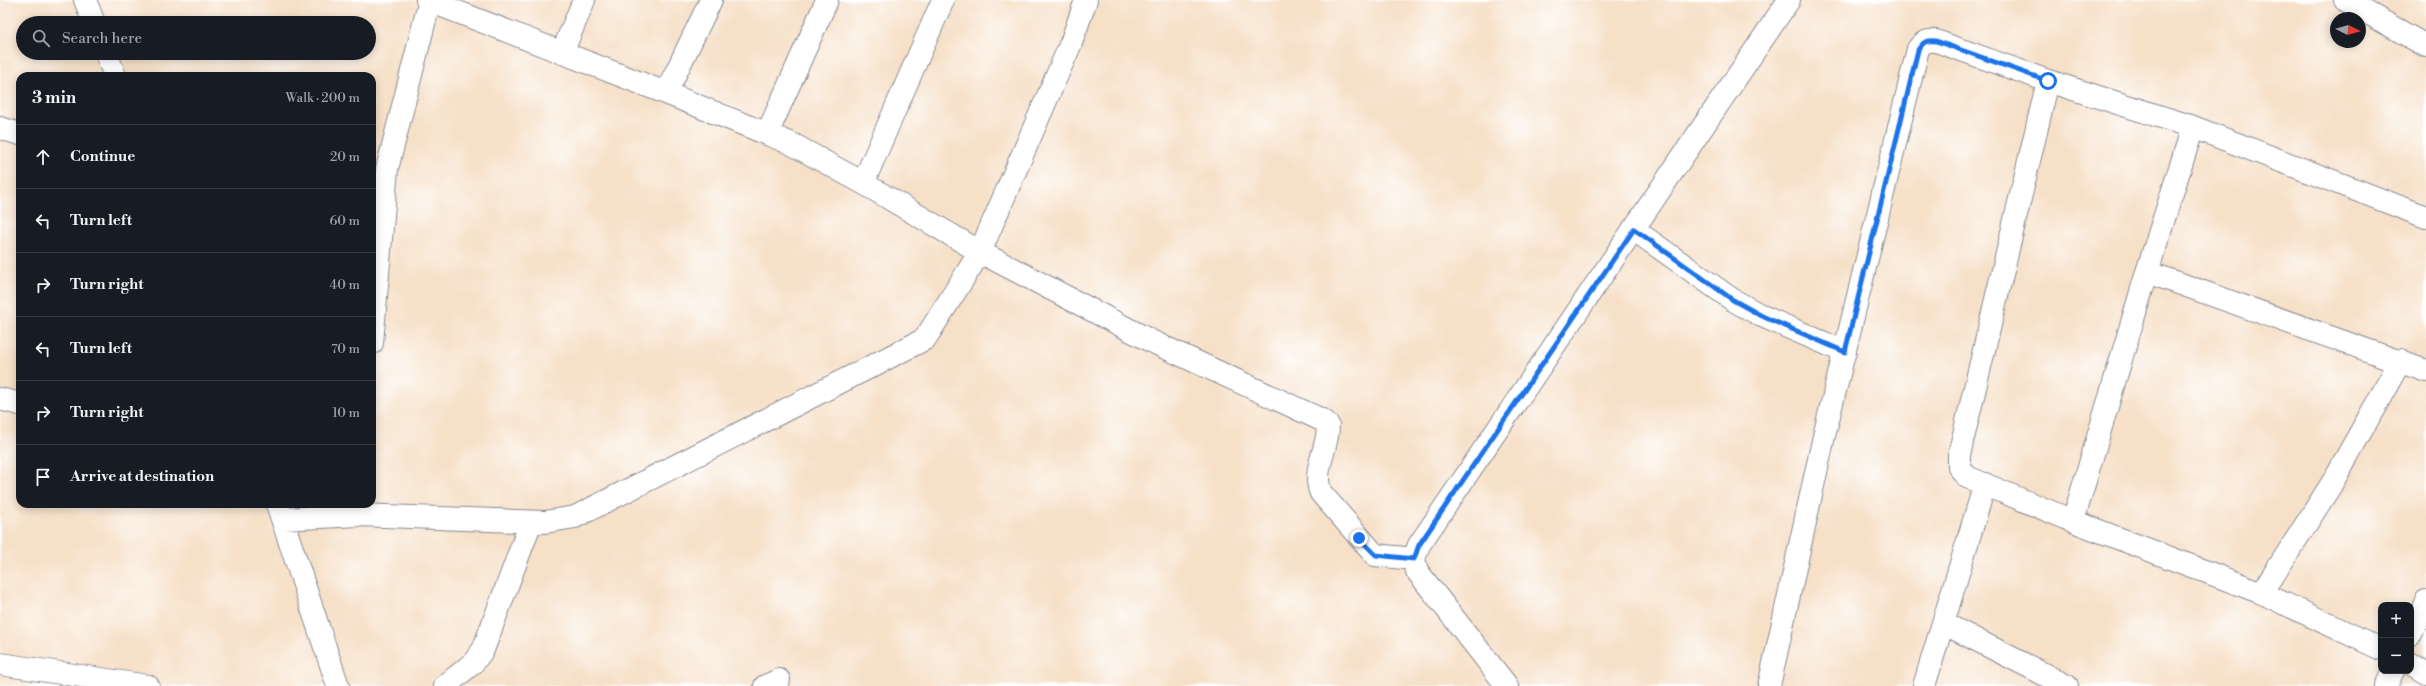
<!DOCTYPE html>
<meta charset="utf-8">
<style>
body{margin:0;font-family:"Libre Bodoni",serif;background:#20242c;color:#f1f3f6}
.controls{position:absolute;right:12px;bottom:12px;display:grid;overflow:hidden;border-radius:8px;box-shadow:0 2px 10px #0003}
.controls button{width:36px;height:36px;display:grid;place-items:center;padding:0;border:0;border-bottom:1px solid #363941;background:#171b24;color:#f1f3f6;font:20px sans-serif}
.compass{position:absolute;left:2330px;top:12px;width:36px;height:36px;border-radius:50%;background:#171b24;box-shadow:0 2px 10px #0003;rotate:96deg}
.stop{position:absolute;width:12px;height:12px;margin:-9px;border:3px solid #1a73e8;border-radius:50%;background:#fff}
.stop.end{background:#1a73e8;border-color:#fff;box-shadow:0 1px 4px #0008}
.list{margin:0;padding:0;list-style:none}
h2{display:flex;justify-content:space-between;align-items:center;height:52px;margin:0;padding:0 16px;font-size:17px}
h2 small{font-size:13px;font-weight:400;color:#9ea1a6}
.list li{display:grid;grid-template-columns:26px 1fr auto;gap:12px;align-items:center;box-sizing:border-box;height:64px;padding:0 16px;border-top:1px solid #363941}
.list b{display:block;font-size:15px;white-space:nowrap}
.list em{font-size:13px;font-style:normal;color:#9ea1a6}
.icon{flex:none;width:22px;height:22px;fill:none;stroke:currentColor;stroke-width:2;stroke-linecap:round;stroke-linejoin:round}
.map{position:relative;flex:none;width:2426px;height:686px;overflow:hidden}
.search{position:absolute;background:#171b24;box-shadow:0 2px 10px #0003;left:16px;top:16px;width:360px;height:44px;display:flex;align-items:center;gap:10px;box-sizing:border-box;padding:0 14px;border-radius:22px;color:#9ea1a6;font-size:15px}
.panel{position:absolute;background:#171b24;box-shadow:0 2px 10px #0003;left:16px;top:72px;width:360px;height:436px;border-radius:12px}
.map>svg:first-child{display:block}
</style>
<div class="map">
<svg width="2426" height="686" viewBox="0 0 2426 686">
<rect width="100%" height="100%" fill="#fff"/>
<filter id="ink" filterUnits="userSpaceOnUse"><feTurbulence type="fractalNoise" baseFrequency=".025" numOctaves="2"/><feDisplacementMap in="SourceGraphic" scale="8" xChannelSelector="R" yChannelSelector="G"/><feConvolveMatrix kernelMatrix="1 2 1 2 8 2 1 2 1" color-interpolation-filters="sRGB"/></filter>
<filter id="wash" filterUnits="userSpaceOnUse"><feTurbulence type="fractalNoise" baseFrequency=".012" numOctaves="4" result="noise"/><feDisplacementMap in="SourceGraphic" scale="16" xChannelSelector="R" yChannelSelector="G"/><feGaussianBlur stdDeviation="0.9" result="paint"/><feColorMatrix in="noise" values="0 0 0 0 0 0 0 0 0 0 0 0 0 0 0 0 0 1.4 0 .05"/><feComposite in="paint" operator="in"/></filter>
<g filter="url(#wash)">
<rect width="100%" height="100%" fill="#f6e0c7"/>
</g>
<g filter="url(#ink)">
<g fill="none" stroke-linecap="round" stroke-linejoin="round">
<g stroke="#888892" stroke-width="24">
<path id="minor" d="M85,0L94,23
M427,0L666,93L792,144L863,183L980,252L1151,341L1324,421L1328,425C1329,447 1311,472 1321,493L1375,555L1414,559
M2345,0L2426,46
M106,53L115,76
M562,53L584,0
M2048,81L1959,455V467L1967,477L2073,521L2262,593L2381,649
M666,93L711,0
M0,128L20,134
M767,134L827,0
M863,183L943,0
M1633,229L1733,300L1762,316L1845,352
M2147,272L2426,371
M372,343L387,169L430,0
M0,399L20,404
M277,504L338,686
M283,519L358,515L545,522L575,517L925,339L980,252L1071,43L1086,0
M2073,521L2147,272L2193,127
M2262,593L2331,485L2401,360
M1943,623L2067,686
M2411,634L2426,601
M0,664L148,686
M2411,664L2426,673
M445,686L473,663L483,650L531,522
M765,686L779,680
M1507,686L1417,571L1414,559L1419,545L1789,0
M1769,686L1824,436L1918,49C1923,42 1927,40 1936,41L2048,81L2193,127L2426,217
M1924,686L1985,484
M2386,686L2393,671"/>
</g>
<use href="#minor" stroke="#fff" stroke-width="22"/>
</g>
</g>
<g fill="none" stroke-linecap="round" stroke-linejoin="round" filter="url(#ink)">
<path stroke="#1a73e8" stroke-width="5" d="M1359,538L1376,555L1414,559L1419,545L1634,229L1733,300L1762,316L1845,352L1918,50C1923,42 1926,40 1936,41L2048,81"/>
</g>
</svg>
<div class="controls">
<button>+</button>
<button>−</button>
</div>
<svg class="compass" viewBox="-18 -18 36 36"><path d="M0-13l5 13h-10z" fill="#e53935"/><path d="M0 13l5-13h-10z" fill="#9ea1a6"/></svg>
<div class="stop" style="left:2048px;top:81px"></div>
<div class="stop end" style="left:1359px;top:538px"></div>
<div class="search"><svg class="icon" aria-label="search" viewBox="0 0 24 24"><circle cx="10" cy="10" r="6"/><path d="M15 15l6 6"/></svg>Search here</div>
<section class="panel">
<h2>3 min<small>Walk · 200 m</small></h2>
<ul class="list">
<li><svg class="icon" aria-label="ahead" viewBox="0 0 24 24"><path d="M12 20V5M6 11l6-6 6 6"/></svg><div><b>Continue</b></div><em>20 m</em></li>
<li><svg class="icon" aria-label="left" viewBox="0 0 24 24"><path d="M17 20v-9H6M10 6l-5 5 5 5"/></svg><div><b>Turn left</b></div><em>60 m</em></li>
<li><svg class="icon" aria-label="right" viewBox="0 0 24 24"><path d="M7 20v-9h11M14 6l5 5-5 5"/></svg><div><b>Turn right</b></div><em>40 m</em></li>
<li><svg class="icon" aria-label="left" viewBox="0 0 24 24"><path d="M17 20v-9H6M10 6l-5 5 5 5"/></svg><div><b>Turn left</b></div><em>70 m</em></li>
<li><svg class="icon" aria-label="right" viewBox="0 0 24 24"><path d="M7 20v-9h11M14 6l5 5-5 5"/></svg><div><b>Turn right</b></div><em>10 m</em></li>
<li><svg class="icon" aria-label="arrive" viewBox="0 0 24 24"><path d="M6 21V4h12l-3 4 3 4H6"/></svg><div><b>Arrive at destination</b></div></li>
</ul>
</section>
</div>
